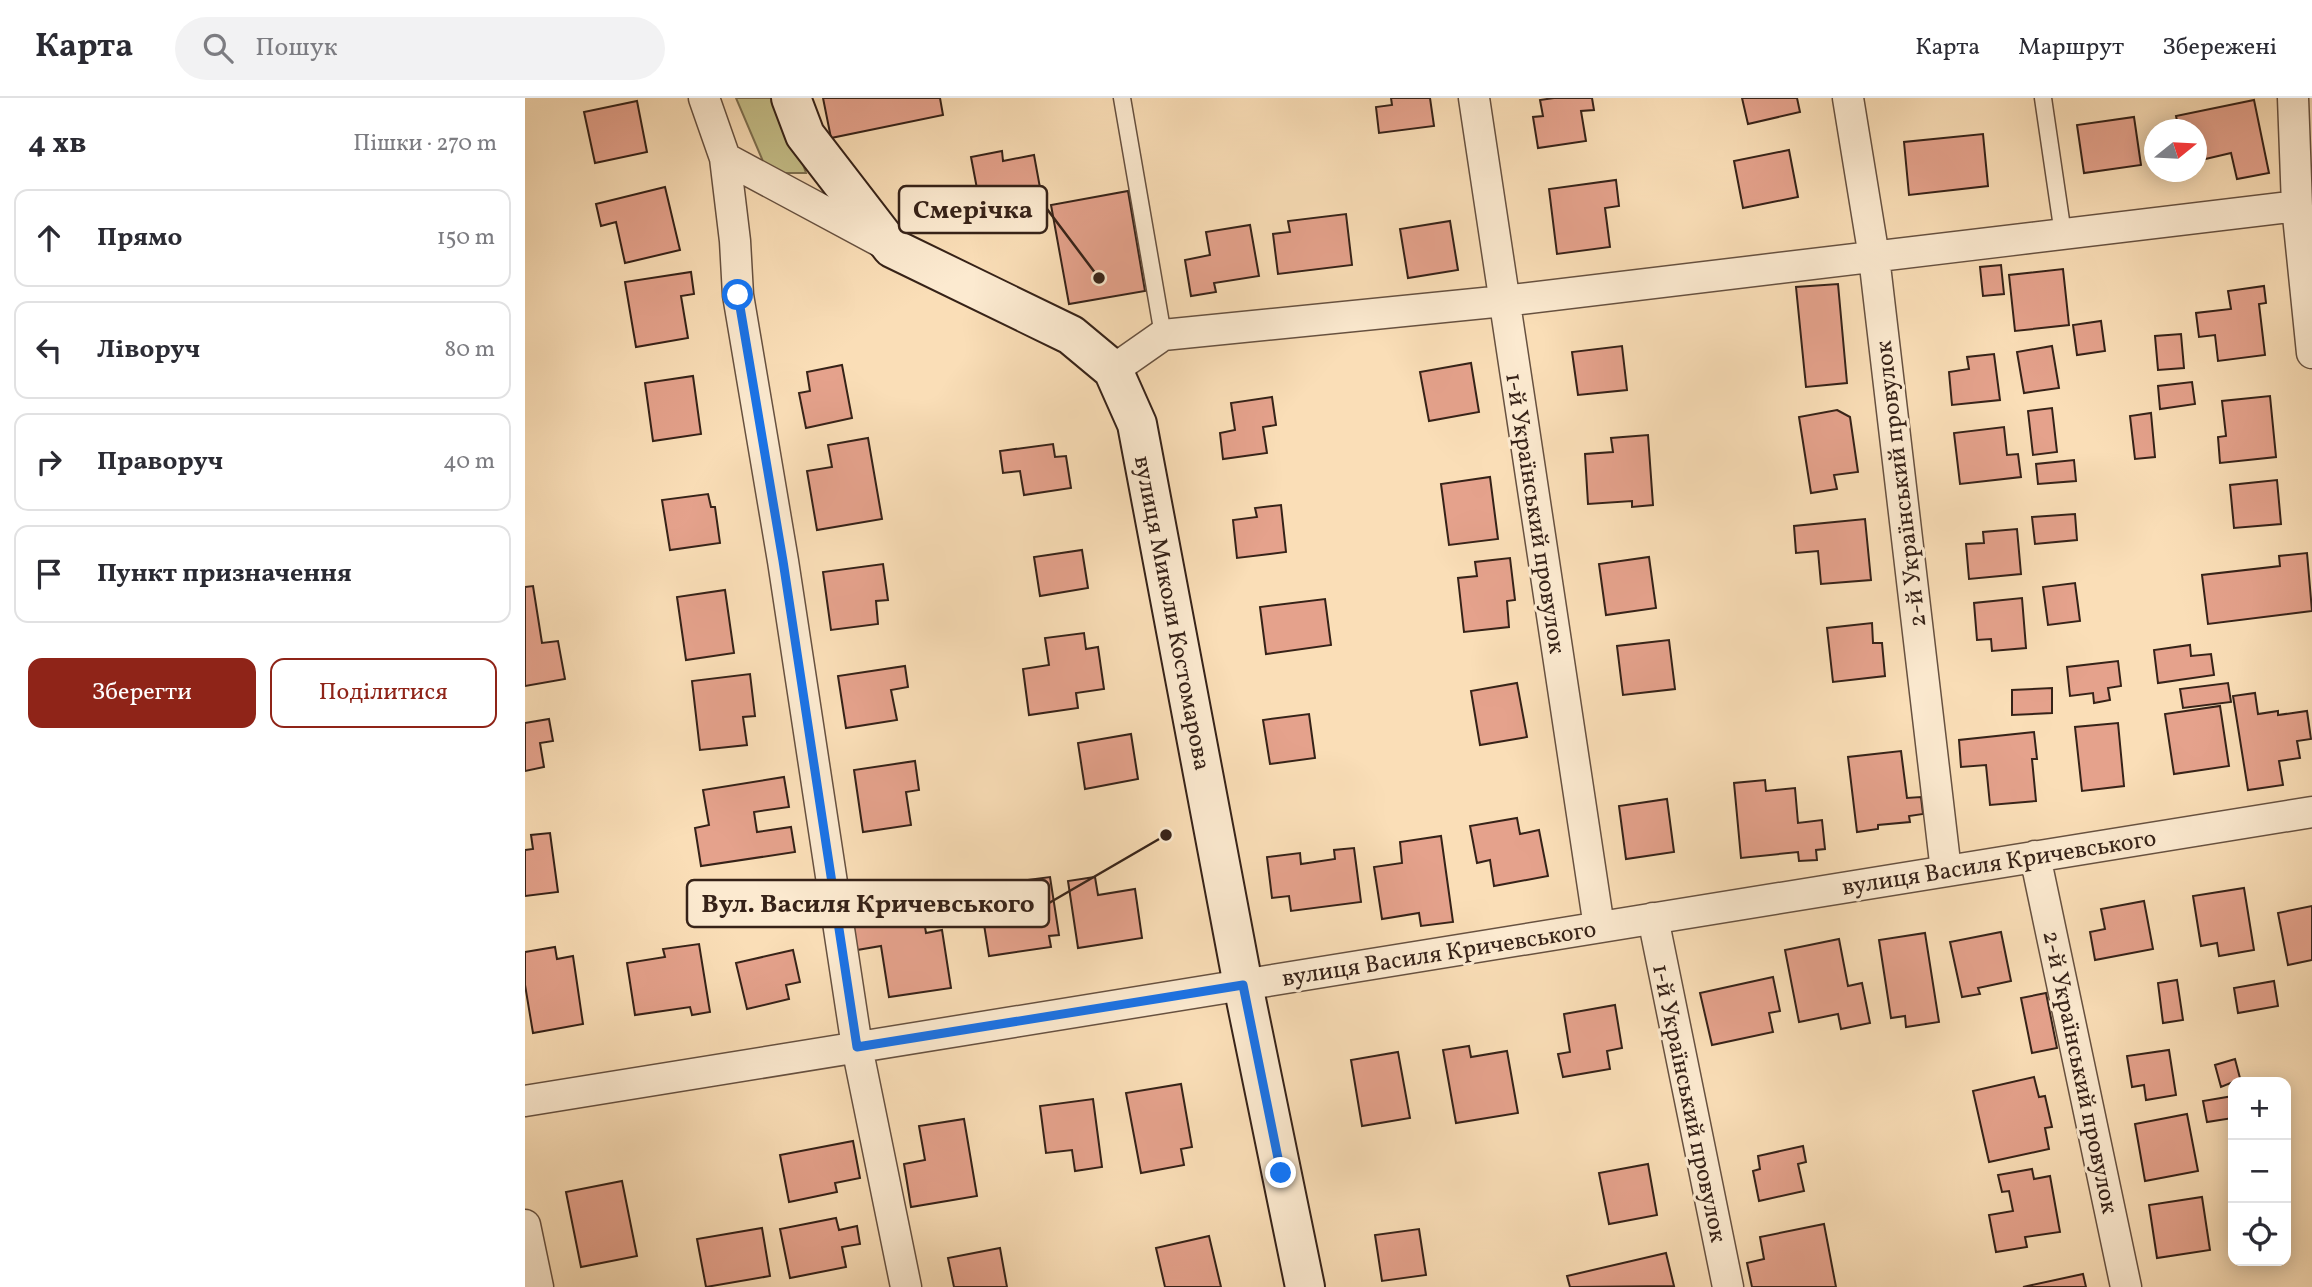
<!DOCTYPE html>
<html lang="uk">
<meta charset="utf-8">
<style>
body{margin:0;font-family:Vollkorn,serif;background:#f2f2f3;color:#2b2b33}
.controls{position:absolute;right:21px;bottom:21px;display:grid;overflow:hidden;border-radius:14px;box-shadow:0 4px 18px #0003}
.controls button{width:63px;height:63px;display:grid;place-items:center;padding:0;border:0;border-bottom:2px solid #e1e1e2;background:#fff;color:#2b2b33;font:35px sans-serif}
.compass{position:absolute;left:1619px;top:21px;width:63px;height:63px;border-radius:50%;background:#fff;box-shadow:0 4px 18px #0003;rotate:72deg}
.stop{position:absolute;width:21px;height:21px;margin:-16px;border:5px solid #1a73e8;border-radius:50%;background:#fff}
.stop.end{background:#1a73e8;border-color:#fff;box-shadow:0 2px 7px #0008}
.list{margin:0;padding:0;list-style:none}
h2{display:flex;justify-content:space-between;align-items:center;height:91px;margin:0;padding:0 28px;font-size:30px}
h2 small{font-size:23px;font-weight:400;color:#7c7c81}
.list li{display:grid;grid-template-columns:46px 1fr auto;gap:21px;align-items:center;box-sizing:border-box;height:98px;margin:0 14px 14px;padding:0 14px;border:2px solid #e1e1e2;border-radius:14px}
.list b{display:block;font-size:26px;white-space:nowrap}
.list em{font-size:23px;font-style:normal;color:#7c7c81}
.actions{display:flex;gap:14px;padding:21px 28px}
.actions a{flex:1;padding:16px 0;border:2px solid #8f2418;border-radius:14px;text-align:center;font-size:24px;color:#8f2418}
.actions .main{background:#8f2418;color:#fff}
.icon{flex:none;width:38px;height:38px;fill:none;stroke:currentColor;stroke-width:2;stroke-linecap:round;stroke-linejoin:round}
.map{position:relative;flex:none;width:1787px;height:1189px;overflow:hidden}
header{display:flex;align-items:center;gap:42px;box-sizing:border-box;height:98px;padding:0 35px;background:#fff;border-bottom:2px solid #e1e1e2}
header strong{font-size:33px}
nav{display:flex;gap:38px;margin-inline-start:auto;font-size:24px}
.search{width:490px;height:63px;background:#f2f2f3;display:flex;align-items:center;gap:18px;box-sizing:border-box;padding:0 24px;border-radius:38px;color:#7c7c81;font-size:26px}
main{display:flex}
aside{flex:1;background:#fff}
.map>svg:first-child{display:block}
</style>
<header>
<strong>Карта</strong>
<div class="search"><svg class="icon" aria-label="search" viewBox="0 0 24 24"><circle cx="10" cy="10" r="6"/><path d="M15 15l6 6"/></svg>Пошук</div>
<nav><a>Карта</a><a>Маршрут</a><a>Збережені</a></nav>
</header>
<main>
<aside>
<h2>4 хв<small>Пішки · 270 m</small></h2>
<ul class="list">
<li><svg class="icon" aria-label="ahead" viewBox="0 0 24 24"><path d="M12 20V5M6 11l6-6 6 6"/></svg><div><b>Прямо</b></div><em>150 m</em></li>
<li><svg class="icon" aria-label="left" viewBox="0 0 24 24"><path d="M17 20v-9H6M10 6l-5 5 5 5"/></svg><div><b>Ліворуч</b></div><em>80 m</em></li>
<li><svg class="icon" aria-label="right" viewBox="0 0 24 24"><path d="M7 20v-9h11M14 6l5 5-5 5"/></svg><div><b>Праворуч</b></div><em>40 m</em></li>
<li><svg class="icon" aria-label="arrive" viewBox="0 0 24 24"><path d="M6 21V4h12l-3 4 3 4H6"/></svg><div><b>Пункт призначення</b></div></li>
</ul>
<div class="actions"><a class="main">Зберегти</a><a>Поділитися</a></div>
</aside>
<div class="map">
<svg width="1787" height="1189" viewBox="0 0 1787 1189">
<rect width="100%" height="100%" fill="#fadeb7"/>
<filter id="stains"><feTurbulence type="fractalNoise" baseFrequency=".00286" numOctaves="4"/><feColorMatrix values="0 0 0 0 .2 0 0 0 0 .09 0 0 0 0 .02 0 0 0 .5 -.17"/></filter>
<radialGradient id="worn" r=".72"><stop offset=".6" stop-color="#630" stop-opacity="0"/><stop offset="1" stop-color="#630" stop-opacity=".3"/></radialGradient>
<path fill="#c5bf89" stroke="#7e7050" stroke-width="2" d="M211,0H255L281,75H243Z"/>
<path fill="#e5a28c" stroke="#362218" stroke-width="2" d="M298,0H415L418,17L306,40Z
M866,0H905L909,28L854,35L851,9L867,7Z
M1029,0H1067L1069,12L1056,13L1061,43L1013,50L1008,19L1018,18L1015,2Z
M1217,0H1272L1275,14L1223,26Z
M1729,2L1744,75L1712,81L1706,55L1672,63V32H1654L1651,18Z
M112,3L122,54L70,65L59,14Z
M1609,19L1616,67L1559,75L1552,27Z
M1458,36L1463,88L1384,97L1379,44Z
M1264,52L1273,99L1218,110L1209,63Z
M477,53L478,63L509,57L518,106L457,117L446,59Z
M1091,82L1094,108L1080,110L1085,149L1032,156L1024,91Z
M140,89L155,152L100,165L91,124L76,128L71,106Z
M603,93L620,193L544,206L526,107Z
M821,116L827,167L753,176L748,136L765,134L763,123Z
M925,123L933,172L883,180L875,131Z
M725,127L734,178L689,185L691,194L666,198L660,162L685,157L681,134Z
M1476,167L1479,196L1458,198L1455,169Z
M1538,171L1544,227L1490,233L1484,177Z
M166,174L169,196L156,198L163,240L111,249L100,184Z
M1313,186L1322,285L1281,289L1271,189Z
M1739,188L1741,205L1734,206L1740,257L1693,263L1690,237L1674,239L1671,215L1706,211L1703,193Z
M1576,223L1580,253L1552,257L1548,227Z
M1656,236L1659,270L1633,272L1630,238Z
M1097,248L1102,292L1053,297L1047,254Z
M1527,248L1534,290L1499,295L1492,254Z
M1469,256L1475,302L1427,307L1424,274L1444,271L1442,259Z
M946,265L954,314L904,323L895,274Z
M317,267L327,320L281,330L274,295L285,293L282,274Z
M168,278L176,336L128,343L120,285Z
M1667,284L1670,306L1635,311L1633,288Z
M1745,298L1751,359L1695,365L1693,339L1701,338L1697,303Z
M747,299L751,327L738,329L742,355L698,361L695,335L710,332L706,305Z
M1527,310L1532,354L1508,357L1503,313Z
M1312,312L1325,319L1333,374L1309,377L1312,391L1286,395L1274,319Z
M1626,315L1630,359L1610,361L1605,318Z
M1479,329L1482,357L1493,356L1496,379L1435,386L1429,335Z
M1123,337L1128,407L1107,409V403L1063,406L1060,356L1088,354L1086,340Z
M343,340L357,421L292,432L282,373L307,369L303,347Z
M528,346L530,359L541,358L546,390L499,397L495,373L478,375L475,353Z
M1549,362L1551,383L1513,386L1511,366Z
M965,379L973,441L924,447L916,386Z
M1752,382L1756,426L1709,430L1705,387Z
M183,396L186,409H190L195,445L145,452L137,402Z
M756,407L761,454L712,460L708,422L732,419L730,410Z
M1550,416L1552,442L1510,446L1507,419Z
M1340,421L1346,482L1296,486L1293,453L1271,455L1269,428Z
M1492,431L1496,476L1444,481L1441,446L1459,445L1458,434Z
M557,452L563,490L515,498L509,459Z
M1782,455L1787,513L1683,526L1677,477L1755,468L1754,458Z
M1124,459L1131,510L1081,517L1074,466Z
M985,460L990,502L982,503L984,529L939,534L933,480L952,478L950,464Z
M358,466L363,502L351,503L353,526L306,532L298,474Z
M1550,485L1555,523L1523,527L1518,489Z
M8,488L17,545L33,543L40,581L0,588V489Z
M200,492L209,555L161,562L152,499Z
M1497,500L1501,550L1467,553L1466,541L1452,542L1449,505Z
M800,501L806,547L741,556L735,509Z
M1347,525L1348,545H1357L1360,578L1308,584L1302,530Z
M559,535L561,551L573,549L579,591L551,595L553,610L504,617L498,571L524,567L520,540Z
M1144,542L1150,591L1098,597L1092,548Z
M1665,547L1666,558L1686,556L1689,577L1633,585L1629,552Z
M1593,563L1596,588L1583,590L1585,602L1569,605L1568,595L1545,598L1542,569Z
M380,568L383,589L366,592L372,622L321,630L313,578Z
M225,576L230,618L218,619L222,647L175,652L167,583Z
M992,585L1002,639L955,647L946,593Z
M1703,585L1706,604L1658,610L1655,591Z
M1527,590V615L1487,617V592Z
M1730,595L1733,616L1753,613V617L1782,613L1786,641L1772,643L1775,660L1754,663L1758,687L1723,692L1708,598Z
M1695,608L1704,668L1649,676L1640,616Z
M784,616L790,660L745,666L738,622Z
M24,621L28,643L15,645L19,669L0,673V625Z
M1593,625L1599,688L1557,693L1550,629Z
M1509,634L1512,661H1507L1511,703L1465,707L1461,667L1436,669L1434,642Z
M606,636L613,681L560,691L553,645Z
M1376,653L1382,700L1396,699L1398,716L1384,718L1385,724L1353,727V731L1332,734L1323,659Z
M390,663L394,692L381,694L386,727L338,734L329,672Z
M259,679L264,709L229,714L232,734L266,729L270,754L176,768L170,730L184,727L178,692Z
M1240,682L1241,693L1270,690L1273,725L1297,722L1300,751L1291,752L1292,762L1274,763L1273,754L1216,760L1209,685Z
M1142,701L1149,754L1101,761L1094,708Z
M992,720L995,736L1014,732L1023,778L969,788L965,762L952,765L945,728Z
M25,735L33,794L0,798V752L8,751L6,737Z
M916,738L928,824L896,828L894,815L857,821L849,769L877,765L875,744Z
M829,750L836,804L766,813L764,798L747,800L742,759L775,755L776,766L810,761L809,752Z
M525,779L534,837L524,838L526,849L464,858L457,814L492,809L488,784Z
M570,779L573,797L610,791L617,840L553,850L543,783Z
M1719,790L1729,852L1694,858L1692,845L1676,848L1668,798Z
M394,792L401,835L417,832L426,890L364,899L356,848L332,852L327,817L360,811L358,797Z
M1619,803L1628,851L1570,862L1565,834L1580,831L1576,811Z
M1787,808V862L1763,867L1753,815Z
M1476,834L1486,883L1453,890L1455,896L1437,899L1425,844Z
M1400,835L1414,924L1381,929L1380,918L1366,920L1354,842Z
M1314,841L1323,888L1337,885L1345,925L1316,931L1313,916L1274,924L1260,852Z
M174,846L185,914L167,917L165,909L110,917L102,865L140,859L138,851Z
M30,849L32,861L48,858L58,926L8,935L0,887V854Z
M268,852L275,884L261,887L264,901L222,911L211,865Z
M1248,879L1255,913L1244,915L1248,934L1187,947L1175,895Z
M1652,882L1658,922L1638,925L1633,885Z
M1749,883L1753,908L1713,915L1709,890Z
M1521,895L1532,950L1507,955L1496,900Z
M1090,907L1097,950L1082,953L1085,971L1038,979L1033,956L1045,954L1039,916Z
M944,948L946,959L982,953L993,1015L931,1025L918,952Z
M1644,952L1651,997L1621,1002L1619,987L1607,989L1602,958Z
M873,954L885,1020L837,1028L826,962Z
M1710,961L1716,984H1708L1696,989L1690,967Z
M1509,979L1514,999L1520,998L1527,1029L1520,1030L1524,1051L1464,1064L1448,993Z
M656,986L667,1049L656,1051L659,1067L616,1075L601,995Z
M1708,998V1020L1682,1024L1678,1003Z
M568,1001L577,1069L550,1073L547,1052L521,1055L515,1008Z
M1662,1016L1673,1073L1620,1083L1610,1026Z
M439,1021L452,1098L386,1109L379,1066L400,1062L394,1028Z
M328,1043L335,1080L310,1085L312,1094L264,1104L255,1057Z
M1278,1048L1281,1064L1273,1066L1279,1093L1234,1103L1228,1073L1235,1071L1233,1058Z
M1123,1066L1132,1117L1084,1126L1074,1075Z
M1507,1071L1509,1081L1525,1078L1535,1134L1500,1139L1502,1149L1471,1154L1464,1117L1488,1113L1484,1093L1477,1094L1473,1077Z
M97,1083L112,1158L56,1169L41,1094Z
M1677,1099L1685,1152L1632,1160L1624,1107Z
M311,1120L314,1132L332,1128L335,1146L317,1149L321,1169L265,1180L255,1131Z
M1299,1126L1311,1189H1227L1222,1165L1239,1161L1235,1139Z
M237,1130L245,1178L181,1189L172,1141Z
M894,1131L901,1177L857,1183L850,1137Z
M684,1138L696,1189H640L631,1150Z
M475,1150L482,1189H429L423,1160Z
M1141,1155L1149,1188L1045,1189L1042,1178Z
M1558,1176L1561,1189H1498Z"/>
<g fill="none" stroke-linecap="round" stroke-linejoin="round">
<g stroke="#675140" stroke-width="19">
<path id="lane" d="M597,0L638,237
M1518,0L1538,136"/>
</g>
<g stroke="#675140" stroke-width="33">
<path id="street" d="M179,0L200,60L210,143L213,197L258,463L332,949L381,1189
M949,0L1074,829
M1323,0L1349,159L1421,773
M1768,0L1772,108L1787,255
M200,60L360,146
M588,272L638,237L979,203L1772,108
M1510,758L1601,1189
M1128,820L1203,1189
M0,1003L1787,714
M0,1127L13,1189"/>
</g>
<g stroke="#362218" stroke-width="42">
<path id="secondary" d="M266,0L280,37L367,150L546,237L588,272L612,326L718,887L780,1189"/>
</g>
<use href="#lane" stroke="#fcead0" stroke-width="16"/>
<use href="#street" stroke="#fcead0" stroke-width="30"/>
<use href="#secondary" stroke="#fcead0" stroke-width="38"/>
</g>
<g fill="none" stroke-linecap="round" stroke-linejoin="round">
<path stroke="#1a73e8" stroke-width="9" d="M213,197L258,463L332,949L718,887L756,1075"/>
</g>
<g text-anchor="middle" stroke-width="6" stroke-linejoin="round" paint-order="stroke">
<g font-size="24" fill="#362218" stroke="#fcead0">
<text transform="translate(1375 386) rotate(-97)" y="8">2-й Український провулок</text>
<text transform="translate(1011 415) rotate(81)" y="8">1-й Український провулок</text>
<text transform="translate(648 515) rotate(79)" y="8">вулиця Миколи Костомарова</text>
<text transform="translate(1474 764) rotate(-9)" y="8">вулиця Василя Кричевського</text>
<text transform="translate(914 855) rotate(-9)" y="8">вулиця Василя Кричевського</text>
<text transform="translate(1556 974) rotate(78)" y="8">2-й Український провулок</text>
<text transform="translate(1165 1005) rotate(78)" y="8">1-й Український провулок</text>
</g>
</g>
<path fill="none" stroke="#362218" stroke-width="2.5" d="M574 180L522 111M641 737L524 805"/>
<g fill="#362218" stroke="#fcead0" stroke-width="2.5">
<circle cx="574" cy="180" r="7"/>
<circle cx="641" cy="737" r="7"/>
</g>
<g fill="#fcead0" stroke="#362218" stroke-width="2.5">
<rect x="374" y="88" width="148" height="47" rx="7"/>
<rect x="162" y="782" width="362" height="47" rx="7"/>
</g>
<g font-size="26" text-anchor="middle" font-weight="bold" fill="#362218">
<text x="448" y="120">Смерічка</text>
<text x="343" y="814">Вул. Василя Кричевського</text>
</g>
<rect width="100%" height="100%" filter="url(#stains)"/>
<rect width="100%" height="100%" fill="url(#worn)"/>
</svg>
<div class="controls">
<button>+</button>
<button>−</button>
<button><svg class="icon" aria-label="locate" viewBox="0 0 24 24"><circle cx="12" cy="12" r="6"/><path d="M12 2v4M12 18v4M2 12h4M18 12h4"/></svg></button>
</div>
<svg class="compass" viewBox="-18 -18 36 36"><path d="M0-13l5 13h-10z" fill="#e53935"/><path d="M0 13l5-13h-10z" fill="#7c7c81"/></svg>
<div class="stop" style="left:213px;top:197px"></div>
<div class="stop end" style="left:756px;top:1075px"></div>
</div>
</main>
